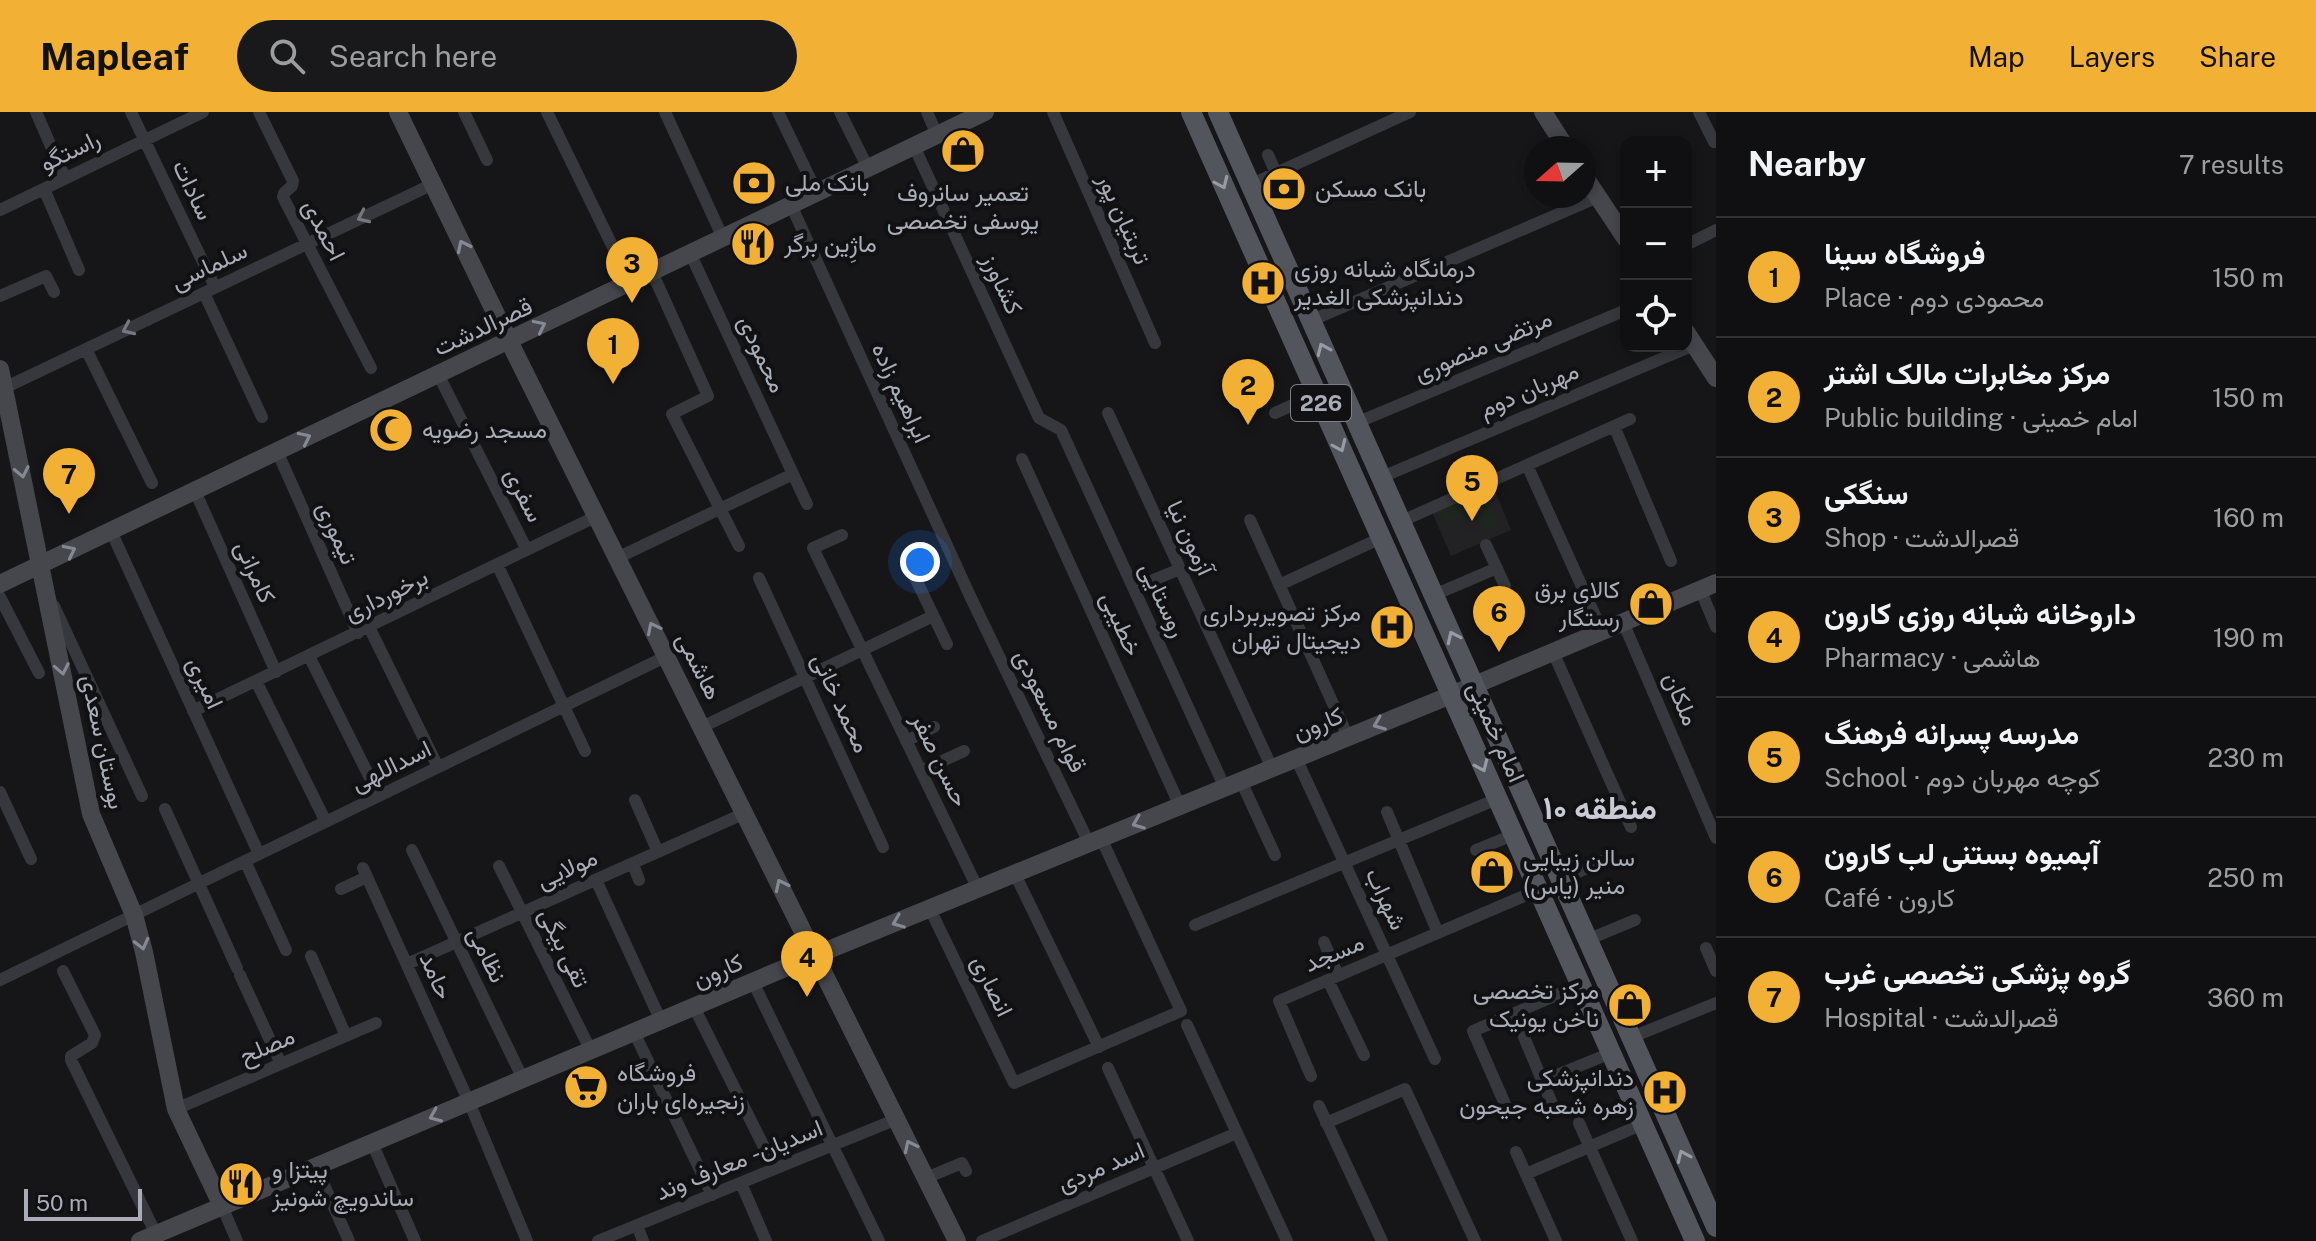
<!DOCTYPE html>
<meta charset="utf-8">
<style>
body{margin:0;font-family:"Public Sans",Vazirmatn,sans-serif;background:#19191b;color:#f1f3f6}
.controls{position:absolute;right:24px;top:24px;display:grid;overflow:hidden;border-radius:16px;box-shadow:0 4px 12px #0003}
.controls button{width:72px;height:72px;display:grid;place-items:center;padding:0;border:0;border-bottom:2px solid #303032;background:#101012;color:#f1f3f6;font:40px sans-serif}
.compass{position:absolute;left:1524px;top:24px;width:72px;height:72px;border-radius:50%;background:#101012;box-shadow:0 4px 12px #0003;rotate:250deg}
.scale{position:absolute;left:24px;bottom:20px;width:118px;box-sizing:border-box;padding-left:8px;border:4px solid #a8adb8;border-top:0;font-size:22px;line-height:28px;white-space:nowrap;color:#a8adb8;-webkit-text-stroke:6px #111113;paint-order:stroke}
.you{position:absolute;left:920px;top:450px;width:28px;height:28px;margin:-20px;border:6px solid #fff;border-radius:50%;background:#1a73e8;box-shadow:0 0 0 12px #1a73e833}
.badge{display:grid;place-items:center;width:52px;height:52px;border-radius:50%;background:#f2b134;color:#111;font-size:26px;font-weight:700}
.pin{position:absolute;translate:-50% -66px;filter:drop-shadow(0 2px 4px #0008)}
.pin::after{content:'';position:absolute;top:42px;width:28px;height:24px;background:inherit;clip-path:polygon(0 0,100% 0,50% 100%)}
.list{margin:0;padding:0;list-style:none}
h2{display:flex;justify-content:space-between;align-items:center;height:104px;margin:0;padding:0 32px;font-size:34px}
h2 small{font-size:26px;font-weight:400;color:#9c9d9f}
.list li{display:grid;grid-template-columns:52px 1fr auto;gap:24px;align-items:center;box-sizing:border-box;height:120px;padding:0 32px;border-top:2px solid #303032}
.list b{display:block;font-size:30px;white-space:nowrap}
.list p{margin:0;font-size:26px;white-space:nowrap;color:#9c9d9f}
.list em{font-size:26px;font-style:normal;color:#9c9d9f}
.icon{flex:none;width:44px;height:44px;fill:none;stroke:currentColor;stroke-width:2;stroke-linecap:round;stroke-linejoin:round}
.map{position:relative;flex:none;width:1716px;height:1129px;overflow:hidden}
header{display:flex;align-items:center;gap:48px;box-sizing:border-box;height:112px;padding:0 40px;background:#f2b134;color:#111}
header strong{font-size:38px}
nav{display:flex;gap:44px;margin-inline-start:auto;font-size:28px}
.search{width:560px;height:72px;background:#19191b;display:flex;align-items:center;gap:20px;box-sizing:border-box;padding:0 28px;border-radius:44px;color:#9c9d9f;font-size:30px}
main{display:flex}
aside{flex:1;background:#101012}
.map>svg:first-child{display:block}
</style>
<header>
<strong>Mapleaf</strong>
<div class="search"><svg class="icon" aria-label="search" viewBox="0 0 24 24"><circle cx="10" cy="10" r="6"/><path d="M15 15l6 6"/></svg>Search here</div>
<nav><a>Map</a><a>Layers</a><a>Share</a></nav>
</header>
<main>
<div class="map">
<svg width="1716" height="1129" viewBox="0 0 1716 1129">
<rect width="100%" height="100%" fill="#161618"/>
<path fill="#222225" d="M1493,374L1511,418L1451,444L1432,400Z"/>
<path fill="#1e261f" d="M1486,380L1500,412L1483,420L1469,387Z
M1465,388L1471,402L1445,413L1439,399Z"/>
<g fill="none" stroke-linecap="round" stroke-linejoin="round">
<path stroke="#37383d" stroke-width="12" d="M36,0L65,66
M131,0L215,175
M259,0L293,69L292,74L284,81L283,85L371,256
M464,0L487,48
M547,0L630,170
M665,0L723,126
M778,0L817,81
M840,0L868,56
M927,0L937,23
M1053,0L1155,231
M1699,0L1714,30
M914,34L1039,306L1061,318L1225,676
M1268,43L1276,61
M1250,73L1410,0
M44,77L79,158
M791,93L971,486L1089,731
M0,98L203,0
M1686,133L1716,118
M690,141L807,392
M652,160L708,284L672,302L739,434
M204,181L262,305
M0,184L46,164L54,180
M1310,209L1598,85
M86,237L152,371
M438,262L527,438
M0,278L433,72
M1108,301L1272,656
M1275,301L1317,282
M1356,311L1626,198
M1614,314L1671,449
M277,339L358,521
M1022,347L1180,694
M1527,353L1602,519
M1382,365L1694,233
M195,379L276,560
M1250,408L1348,625
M1402,409L1630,307
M111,419L259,742
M842,423L813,436L978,777
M1486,433L1505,474
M617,446L793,362
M497,452L585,639
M911,457L947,532
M759,466L883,735
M1279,473L1381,426
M1134,476L1180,457
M1700,477L1716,515
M1434,483L1497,456
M0,485L39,561
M54,494L142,684
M1623,510L1716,726
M369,515L438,655
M1553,540L1631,715
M309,544L379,684
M256,569L326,710
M193,599L597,404
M702,615L933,504
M906,629L934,615
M1296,646L1435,947
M921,659L964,639
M1241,669L1275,743
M0,680L31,747
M635,688L658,740
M165,697L237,856
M1387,700L1438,821
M412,738L523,967
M1476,738L1513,723
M245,749L286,838
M633,752L639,768
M499,754L591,939
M363,756L469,990L527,1129
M1015,762L1099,935
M596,768L661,909
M1560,768L1605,748
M341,777L367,765
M930,797L1014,971L1181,899L1101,726
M1195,813L1497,687
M1587,828L1635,808
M1324,830L1338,863
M1706,836L1716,859
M311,844L346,924
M407,852L745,701
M63,859L95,923L92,931L71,944V948L156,1122
M240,863L281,952
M0,868L667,544
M1328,868L1364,943
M753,870L879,1129
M694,895L775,1057
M1187,913L1287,1129
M634,920L712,1083
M1524,925L1553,994
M1630,926L1716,891
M1108,956L1188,1129
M1311,964L1279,889L1538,778
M1542,969L1611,941
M1319,994L1382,1129
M176,997L376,911
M1508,999L1473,919L1580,873
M1326,1011L1405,977L1475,1129
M1579,1011L1632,1129
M372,1031L415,1129
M1516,1040L1556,1129
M316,1055L349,1129
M1526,1062L1643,1012
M926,1066L962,1051L966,1059
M741,1071L766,1129
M222,1094L237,1129
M637,1113L643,1129
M598,1129L897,1007
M982,1129L1237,1021"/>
<path stroke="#45474d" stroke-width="18" d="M398,0L509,229L957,1129
M1543,0L1566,36
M1584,64L1626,127
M1686,220L1716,266
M0,257L91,702L134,803L144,840L176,997L222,1094
M0,472L985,0
M140,1129L816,843L1451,583L1716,471"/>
<path stroke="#53555c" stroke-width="20" d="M1191,0L1695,1129
M1218,0L1716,1115"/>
</g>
<defs><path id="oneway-chevron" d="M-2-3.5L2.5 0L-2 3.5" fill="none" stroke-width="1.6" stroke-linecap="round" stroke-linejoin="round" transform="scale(2)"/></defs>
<g stroke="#979ba6">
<use href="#oneway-chevron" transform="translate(1222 71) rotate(66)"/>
<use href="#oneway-chevron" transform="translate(1323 237) rotate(-114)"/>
<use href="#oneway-chevron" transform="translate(1340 334) rotate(66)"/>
<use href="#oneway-chevron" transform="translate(1453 525) rotate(-115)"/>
<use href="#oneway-chevron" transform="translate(1482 654) rotate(66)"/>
<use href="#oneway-chevron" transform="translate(1683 1044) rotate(-114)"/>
</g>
<g stroke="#757881">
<use href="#oneway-chevron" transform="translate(363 105) rotate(155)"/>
<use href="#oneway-chevron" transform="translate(128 217) rotate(155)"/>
</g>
<g stroke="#858993">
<use href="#oneway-chevron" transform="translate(463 134) rotate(-116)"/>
<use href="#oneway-chevron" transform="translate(540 214) rotate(-26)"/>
<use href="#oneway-chevron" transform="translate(305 326) rotate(-26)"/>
<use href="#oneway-chevron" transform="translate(22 360) rotate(78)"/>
<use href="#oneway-chevron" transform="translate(70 439) rotate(-26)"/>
<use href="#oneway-chevron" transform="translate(653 516) rotate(-117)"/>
<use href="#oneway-chevron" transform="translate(62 557) rotate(79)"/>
<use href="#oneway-chevron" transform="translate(1379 612) rotate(158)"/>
<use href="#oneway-chevron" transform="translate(1138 711) rotate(158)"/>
<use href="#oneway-chevron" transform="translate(781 773) rotate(-116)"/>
<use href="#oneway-chevron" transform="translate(898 810) rotate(158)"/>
<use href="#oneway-chevron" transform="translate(142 832) rotate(76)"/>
<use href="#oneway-chevron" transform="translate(435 1004) rotate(157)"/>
<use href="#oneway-chevron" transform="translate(910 1034) rotate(-116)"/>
</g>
<defs>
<g id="shop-disc" transform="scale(2.3)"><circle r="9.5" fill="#f2b134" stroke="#111113"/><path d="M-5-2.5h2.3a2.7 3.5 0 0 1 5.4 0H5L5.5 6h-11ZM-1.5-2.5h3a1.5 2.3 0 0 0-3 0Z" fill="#111"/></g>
<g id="bank-disc" transform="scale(2.3)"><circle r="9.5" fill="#f2b134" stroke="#111113"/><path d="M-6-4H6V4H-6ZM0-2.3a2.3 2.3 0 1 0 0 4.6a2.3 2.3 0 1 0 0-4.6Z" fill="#111"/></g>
<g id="restaurant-disc" transform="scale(2.3)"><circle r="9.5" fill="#f2b134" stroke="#111113"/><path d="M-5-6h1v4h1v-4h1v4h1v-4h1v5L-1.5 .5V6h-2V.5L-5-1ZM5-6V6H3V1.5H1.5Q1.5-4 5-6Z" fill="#111"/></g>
<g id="hospital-disc" transform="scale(2.3)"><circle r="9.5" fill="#f2b134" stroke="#111113"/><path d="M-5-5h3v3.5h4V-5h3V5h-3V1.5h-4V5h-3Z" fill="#111"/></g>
<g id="mosque-disc" transform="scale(2.3)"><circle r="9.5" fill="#f2b134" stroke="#111113"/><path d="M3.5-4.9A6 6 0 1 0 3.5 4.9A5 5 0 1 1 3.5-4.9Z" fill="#111"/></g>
<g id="supermarket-disc" transform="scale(2.3)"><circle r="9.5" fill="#f2b134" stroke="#111113"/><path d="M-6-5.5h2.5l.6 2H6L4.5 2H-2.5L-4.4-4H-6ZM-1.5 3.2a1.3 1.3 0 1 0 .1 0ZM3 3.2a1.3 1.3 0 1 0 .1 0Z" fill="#111"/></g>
</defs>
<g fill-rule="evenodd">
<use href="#shop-disc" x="963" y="39"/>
<use href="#bank-disc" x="754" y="71"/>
<use href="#bank-disc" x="1284" y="77"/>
<use href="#restaurant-disc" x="753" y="132"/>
<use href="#hospital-disc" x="1263" y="171"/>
<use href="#mosque-disc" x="391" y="318"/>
<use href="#shop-disc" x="1651" y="492"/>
<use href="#hospital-disc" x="1392" y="515"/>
<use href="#shop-disc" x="1492" y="760"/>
<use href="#shop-disc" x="1630" y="893"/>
<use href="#supermarket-disc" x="586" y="975"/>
<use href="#hospital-disc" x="1665" y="980"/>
<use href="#restaurant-disc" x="241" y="1072"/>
</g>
<g text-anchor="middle" stroke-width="8" stroke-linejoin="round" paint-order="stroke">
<rect fill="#111113" stroke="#7b7e86" stroke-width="2" x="1291" y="273" width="60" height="36" rx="6"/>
<g font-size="22" font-weight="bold" fill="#a8adb8">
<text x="1321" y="299">226</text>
</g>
<g font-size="24" fill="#a8adb8" stroke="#111113">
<text transform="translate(70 39) rotate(-26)" y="8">راستگو</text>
<text transform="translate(193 78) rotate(64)" y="8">سادات</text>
<text transform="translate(1124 107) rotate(66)" y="8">تربتیان پور</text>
<text transform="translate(324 118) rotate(63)" y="8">احمدی</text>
<text transform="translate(209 154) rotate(-25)" y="8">سلماسی</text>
<text transform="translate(1002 172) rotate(65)" y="8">کشاورز</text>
<text transform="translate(483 215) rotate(-25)" y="8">قصرالدشت</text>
<text transform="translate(1483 234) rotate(-23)" y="8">مرتضی منصوری</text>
<text transform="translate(762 242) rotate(65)" y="8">محمودی</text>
<text transform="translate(1529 278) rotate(-23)" y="8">مهربان دوم</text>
<text transform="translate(901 281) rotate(65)" y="8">ابراهیم زاده</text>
<text transform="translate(524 383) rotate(63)" y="8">سفری</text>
<text transform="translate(337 421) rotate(66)" y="8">تیموری</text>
<text transform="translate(1190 426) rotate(65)" y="8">آزمون نیا</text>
<text transform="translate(255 460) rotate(66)" y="8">کامرانی</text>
<text transform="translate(386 483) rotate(-26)" y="8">برخورداری</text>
<text transform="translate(1163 488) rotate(65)" y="8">روستایی</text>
<text transform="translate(1121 512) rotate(66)" y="8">خطیبی</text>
<text transform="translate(699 554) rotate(63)" y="8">هاشمی</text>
<text transform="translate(205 571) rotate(65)" y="8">امیری</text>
<text transform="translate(1681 587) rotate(67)" y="8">ملکان</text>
<text transform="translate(841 591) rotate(65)" y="8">محمد خانی</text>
<text transform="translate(1050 599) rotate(64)" y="8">قوام مسعودی</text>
<text transform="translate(1318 612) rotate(-22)" y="8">کارون</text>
<text transform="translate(1496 620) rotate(66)" y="8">امام خمینی</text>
<text transform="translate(103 630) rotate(78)" y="8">بوستان سعدی</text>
<text transform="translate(940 648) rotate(64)" y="8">حسن صفر</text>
<text transform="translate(391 654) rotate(-26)" y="8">اسداللهی</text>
<text transform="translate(567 757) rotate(-24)" y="8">مولایی</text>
<text transform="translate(1386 787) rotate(65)" y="8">شهراب</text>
<text transform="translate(564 836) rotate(64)" y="8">تقی بیگی</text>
<text transform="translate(1334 841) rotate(-23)" y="8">مسجد</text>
<text transform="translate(487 843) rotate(64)" y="8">نظامی</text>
<text transform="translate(718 859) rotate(-23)" y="8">کارون</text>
<text transform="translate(436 864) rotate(66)" y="8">حامد</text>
<text transform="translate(992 874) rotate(64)" y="8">انصاری</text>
<text transform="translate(267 934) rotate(-23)" y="8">مصلح</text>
<text transform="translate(739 1048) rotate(-22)" y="8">اسدیان - معارف وند</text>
<text transform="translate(1101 1055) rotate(-23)" y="8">اسد مردی</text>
</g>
<g font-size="24" fill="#a8adb8" stroke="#111113" text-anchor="start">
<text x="785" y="79">بانک ملی</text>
<text x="1315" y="85">بانک مسکن</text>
<text x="963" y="89" text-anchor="middle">تعمیر سانروف<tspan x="963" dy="28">یوسفی تخصصی</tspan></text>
<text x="784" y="140">ماژِین برگر</text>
<text x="1294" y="165">درمانگاه شبانه روزی<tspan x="1294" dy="28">دندانپزشکی الغدیر</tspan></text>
<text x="422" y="326">مسجد رضویه</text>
<text x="1620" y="486" text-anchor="end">کالای برق<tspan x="1620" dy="28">رستگار</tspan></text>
<text x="1361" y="509" text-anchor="end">مرکز تصویربرداری<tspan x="1361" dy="28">دیجیتال تهران</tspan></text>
<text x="1523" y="754">سالن زیبایی<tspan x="1523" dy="28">منیر (یاس)</tspan></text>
<text x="1599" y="887" text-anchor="end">مرکز تخصصی<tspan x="1599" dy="28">ناخن یونیک</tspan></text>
<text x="617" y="969">فروشگاه<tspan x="617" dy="28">زنجیره‌ای باران</tspan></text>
<text x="1634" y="974" text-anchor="end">دندانپزشکی<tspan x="1634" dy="28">زهره شعبه جیحون</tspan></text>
<text x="272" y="1066">پیتزا و<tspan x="272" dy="28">ساندویچ شونیز</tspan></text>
</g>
<g font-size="32" font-weight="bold" fill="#c9ccd4" stroke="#111113">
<text x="1600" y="707">منطقه ۱۰</text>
</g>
</g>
</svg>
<div class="controls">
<button>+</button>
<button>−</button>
<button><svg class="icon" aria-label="locate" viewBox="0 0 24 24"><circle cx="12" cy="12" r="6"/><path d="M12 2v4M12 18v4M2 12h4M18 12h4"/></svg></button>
</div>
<svg class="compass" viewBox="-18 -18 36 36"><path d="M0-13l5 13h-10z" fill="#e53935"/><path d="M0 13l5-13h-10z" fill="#9c9d9f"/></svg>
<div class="scale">50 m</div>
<div class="you"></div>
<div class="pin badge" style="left:613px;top:272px">1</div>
<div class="pin badge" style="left:1248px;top:313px">2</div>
<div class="pin badge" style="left:632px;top:191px">3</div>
<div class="pin badge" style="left:807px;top:885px">4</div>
<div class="pin badge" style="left:1472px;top:409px">5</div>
<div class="pin badge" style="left:1499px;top:540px">6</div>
<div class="pin badge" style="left:69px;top:402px">7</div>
</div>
<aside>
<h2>Nearby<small>7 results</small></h2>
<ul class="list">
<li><span class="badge">1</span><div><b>فروشگاه سینا</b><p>Place · محمودی دوم</p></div><em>150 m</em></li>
<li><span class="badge">2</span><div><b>مرکز مخابرات مالک اشتر</b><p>Public building · امام خمینی</p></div><em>150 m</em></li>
<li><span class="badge">3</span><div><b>سنگکی</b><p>Shop · قصرالدشت</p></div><em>160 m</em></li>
<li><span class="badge">4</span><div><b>داروخانه شبانه روزی کارون</b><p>Pharmacy · هاشمی</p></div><em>190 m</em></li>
<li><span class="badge">5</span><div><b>مدرسه پسرانه فرهنگ</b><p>School · کوچه مهربان دوم</p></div><em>230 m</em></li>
<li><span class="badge">6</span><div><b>آبمیوه بستنی لب کارون</b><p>Café · کارون</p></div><em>250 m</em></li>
<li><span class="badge">7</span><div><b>گروه پزشکی تخصصی غرب</b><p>Hospital · قصرالدشت</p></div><em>360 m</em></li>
</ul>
</aside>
</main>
